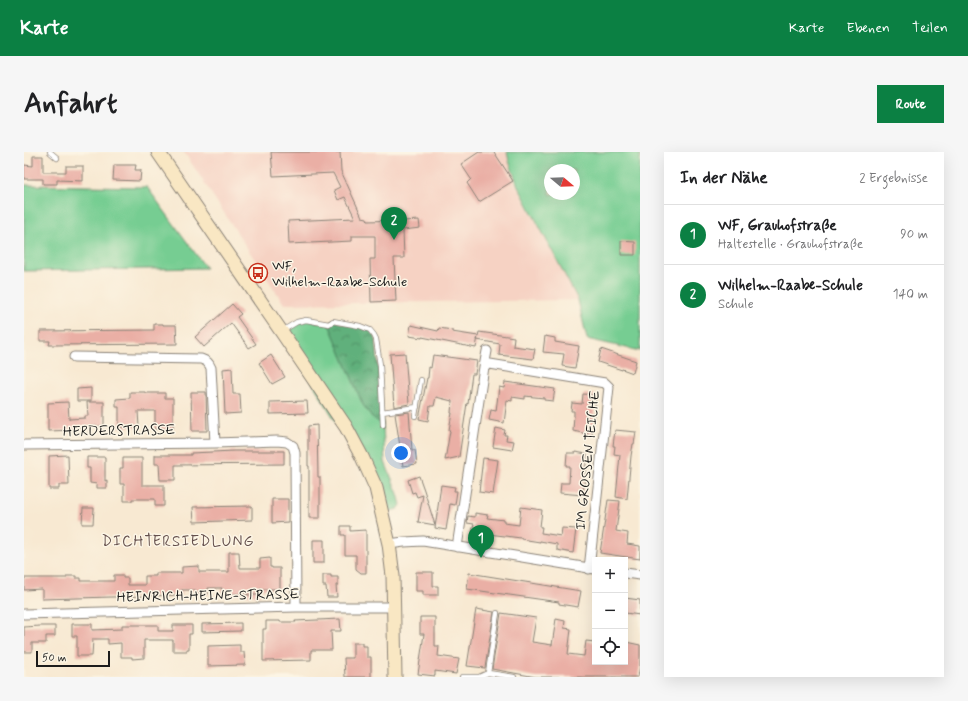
<!DOCTYPE html>
<html lang="de">
<meta charset="utf-8">
<style>
body{margin:0;font-family:Mynerve,sans-serif;background:#f6f6f6;color:#202124}
.controls{position:absolute;right:12px;bottom:12px;display:grid;overflow:hidden;border-radius:0px;box-shadow:0 4px 16px #0002}
.controls button{width:36px;height:36px;display:grid;place-items:center;padding:0;border:0;border-bottom:1px solid #e0e0e0;background:#fff;color:#202124;font:20px sans-serif}
.compass{position:absolute;left:520px;top:12px;width:36px;height:36px;border-radius:50%;background:#fff;box-shadow:0 4px 16px #0002;rotate:109deg}
.scale{position:absolute;left:12px;bottom:10px;width:74px;box-sizing:border-box;padding-left:4px;border:2px solid #1c1c1c;border-top:0;font-size:11px;line-height:14px;white-space:nowrap;color:#1c1c1c;-webkit-text-stroke:3px #fcf5e5;paint-order:stroke}
.you{position:absolute;left:377px;top:301px;width:14px;height:14px;margin:-10px;border:3px solid #fff;border-radius:50%;background:#1a73e8;box-shadow:0 0 0 6px #1a73e833}
.badge{display:grid;place-items:center;width:26px;height:26px;border-radius:50%;background:#0b8043;color:#fff;font-size:13px;font-weight:700}
.pin{position:absolute;translate:-50% -33px;filter:drop-shadow(0 1px 2px #0008)}
.pin::after{content:'';position:absolute;top:21px;width:14px;height:12px;background:inherit;clip-path:polygon(0 0,100% 0,50% 100%)}
.list{margin:0;padding:0;list-style:none}
h2{display:flex;justify-content:space-between;align-items:center;height:52px;margin:0;padding:0 16px;font-size:17px}
h2 small{font-size:13px;font-weight:400;color:#757577}
.list li{display:grid;grid-template-columns:26px 1fr auto;gap:12px;align-items:center;box-sizing:border-box;height:60px;padding:0 16px;border-top:1px solid #e0e0e0}
.list b{display:block;font-size:15px;white-space:nowrap}
.list p{margin:0;font-size:13px;white-space:nowrap;color:#757577}
.list em{font-size:13px;font-style:normal;color:#757577}
.icon{flex:none;width:22px;height:22px;fill:none;stroke:currentColor;stroke-width:2;stroke-linecap:round;stroke-linejoin:round}
.map{position:relative;flex:none;width:616px;height:525px;overflow:hidden;border-radius:0px}
header{display:flex;align-items:center;gap:24px;box-sizing:border-box;height:56px;padding:0 20px;background:#0b8043;color:#fff}
header strong{font-size:19px}
nav{display:flex;gap:22px;margin-inline-start:auto;font-size:14px}
.intro{display:flex;align-items:center;justify-content:space-between;box-sizing:border-box;height:96px;padding:0 24px}
h1{margin:0;font-size:28px}
.button{padding:10px 18px;border-radius:0px;background:#0b8043;color:#fff;font-size:14px;font-weight:700}
main{display:flex;gap:24px;padding:0 24px}
aside{flex:1;background:#fff;border-radius:0px;box-shadow:0 4px 16px #0002}
.map>svg:first-child{display:block}
</style>
<header>
<strong>Karte</strong>
<nav><a>Karte</a><a>Ebenen</a><a>Teilen</a></nav>
</header>
<div class="intro"><h1>Anfahrt</h1><a class="button">Route</a></div>
<main>
<div class="map">
<svg width="616" height="525" viewBox="0 0 616 525">
<defs>
<pattern id="forest-crowns" width="20" height="18" patternUnits="userSpaceOnUse"><rect width="20" height="18" fill="#60b07c"/><path d="M2 6a3 3 0 1 1 6 0M12 15a3 3 0 1 1 6 0" fill="none" stroke="#4e8e65"/></pattern>
</defs>
<rect width="100%" height="100%" fill="#fcf5e5"/>
<filter id="ink" filterUnits="userSpaceOnUse"><feTurbulence type="fractalNoise" baseFrequency=".025" numOctaves="2"/><feDisplacementMap in="SourceGraphic" scale="8" xChannelSelector="R" yChannelSelector="G"/><feConvolveMatrix kernelMatrix="1 2 1 2 8 2 1 2 1" color-interpolation-filters="sRGB"/></filter>
<filter id="wash" filterUnits="userSpaceOnUse"><feTurbulence type="fractalNoise" baseFrequency=".012" numOctaves="4" result="noise"/><feDisplacementMap in="SourceGraphic" scale="16" xChannelSelector="R" yChannelSelector="G"/><feGaussianBlur stdDeviation="0.9" result="paint"/><feColorMatrix in="noise" values="0 0 0 0 0 0 0 0 0 0 0 0 0 0 0 0 0 1.4 0 .05"/><feComposite in="paint" operator="in"/></filter>
<g filter="url(#wash)">
<rect width="100%" height="100%" fill="#f8e9d2"/>
<path fill="#f6d2c3" d="M160,0H483L490,29L554,148L260,152Z"/>
<path fill="#76cd92" stroke="#497457" fill-rule="evenodd" d="M483,0H616V199L563,187L554,148L494,34L485,9ZM526,18H550V42H526Z
M0,33L123,35L182,116L0,119Z
M282,168L305,172L359,273L361,310L374,342L377,353L374,357L358,361L352,336L257,179Z"/>
<path fill="url(#forest-crowns)" stroke="#3e664c" d="M309,169L346,178L352,187L359,273L348,265L339,253L305,172Z"/>
<g id="blocks">
<path fill="#eaafa5" d="M247,0H316L317,19L338,65L343,66L344,69L379,68V69L395,68L396,76L379,78L380,106H370L372,149L347,150L346,107H351V84H328V89L265,92L264,69L331,66L321,45L314,48L310,38L316,35L309,21L249,24Z
M455,0H470L489,29L455,50L443,31L447,27L437,12Z
M9,4H19V20H42V14H59V29L33,28V32H19V27H0V13L9,14Z
M90,13H112L111,18H117L116,29L89,28Z
M597,89L611,90V103H597Z
M208,152L217,162L213,165L232,192L225,196L207,171L180,195L171,185Z
M130,172H139V173H152L153,192L25,193L26,189H16V179L130,178Z
M387,173L414,179L415,176L428,178V180L454,184L452,196L398,185V186L385,184Z
M455,180L490,185L489,194L511,197L509,207L475,203L476,192L453,188Z
M521,184L531,186V190L555,194L551,216L538,214L540,202L519,200Z
M577,197L612,209L609,221L598,217V218L574,210Z
M381,201L385,252L370,255L366,202Z
M247,203L261,225L248,232L235,211Z
M409,203L453,209L451,222H448L444,252L443,251L435,305L421,308L426,279L425,278L428,261H427L428,249L412,245L410,254H406L404,269L395,267L403,226H404L405,215L407,216Z
M208,216L209,242H216L217,261L201,262L199,217Z
M481,230L531,237L529,249L520,248V246L501,244V247L488,245V249L483,248L480,271L465,268L467,258L472,259L475,235L480,236Z
M67,236V249H53V237Z
M106,240H121V241H141V246H149V277H131V259H114L115,275H95V255H92V247L106,246Z
M167,240H182L183,279H168Z
M559,242L572,243L568,283L549,279L550,263V259H547L548,251L558,252Z
M283,249L284,261L246,262V250Z
M44,250L45,267L61,266V264H64L63,250H80V274L52,275L53,278L24,279V251Z
M385,260L388,298H391L393,312L379,314L371,262Z
M293,273L294,325H296V366H285V314H284V274Z
M472,276L481,278L480,283H483L482,288L490,289L488,298L469,295Z
M591,278L612,280L610,292H609L607,304L603,347L592,345L596,303L590,302L591,294H589Z
M210,299H260V312L151,313V328H136L135,312H131V303H167V301Z
M551,300L563,302L559,343L536,341L537,331H545L546,314H542L543,301H551Z
M44,303L45,333H35V337H25V304Z
M63,305H81V329L83,328V336H73V332L66,331V316H63Z
M99,306H118V333H140V354H131V347H108V349H100V332H96V316H99Z
M459,306L474,308L469,342L455,340Z
M395,324L400,338L411,373L394,370L399,343L393,345L391,340L388,341L384,328Z
M417,333L431,335L430,339H433L431,353L426,352L422,378L411,376Z
M248,347H264V370L248,371Z
M584,348L596,349L592,379L604,381L603,392L616,394V407L576,401Z
M228,354V368L170,370L169,355Z
M497,355L518,358L516,375H518L517,381L537,384L538,376L552,377L549,401L533,398V392L516,389V390L497,387V386L448,380L450,372L443,371L444,364L451,365V361L464,363L463,366L480,368V371L495,373Z
M59,356H70L69,372H58Z
M317,374H326V379L342,378V421H337L332,417V403H321V383H317Z
M289,388H300V411H289Z
M205,400H215L216,416H236V407L246,406V415H248V416H256V437H236V443H224V442H198V436H184V442H172V438H157V443L18,447V437L0,438V426H43V424H52V426H57V429H90V423H99V426H104V433H121V424H132V421H158V415L175,414V420H205Z
M392,420H409V434H414V443H399V439H392Z
M445,421L557,439L554,455L535,452V450L443,437Z
M299,423H307V425H314V433H312L313,445H303L302,434H299Z
M601,446L616,448V463L601,461Z
M452,457L470,460L461,516L443,514Z
M477,461L512,466L508,490L528,493L532,467L541,469L540,476L547,477L544,502L560,504L562,489L571,490V510H601L602,490L616,493V513L614,525H512L468,517Z
M396,465H411V494H415L414,504L435,507L432,522L411,519V524L394,522L400,482H396Z
M316,467L317,479H307L308,498H287V508L239,509V477H242V469H256V470H272L271,469Z
M217,471V479L178,480V472Z
M48,472H68V478L98,477V473H134V479H149V473H168V482H165V497H163V499H149V488H120V506L108,507V505H97V491L84,492V487H69L68,504H53V484H48Z
M16,474H31V484H22V491H8V500H0V475Z
M329,491H338V494H343V505H347V525H321L320,506H329Z
M216,493V500H220L221,513L184,514V494Z"/>
</g>
</g>
<g filter="url(#ink)">
<use href="#blocks" fill-opacity="0" stroke="#8a8277" stroke-width="1"/>
<g fill="none" stroke-linecap="round" stroke-linejoin="round">
<g stroke="#8a8277" stroke-width="6">
<path id="service" d="M26,0L33,6
M258,179L273,170L282,168L305,172L309,169L336,174L346,178L350,183L352,187L356,213L359,273
M358,260L393,255
M391,264L397,228
M464,521L473,461
M438,525H455L464,521L490,525"/>
</g>
<g stroke="#8a8277" stroke-width="11">
<path id="minor" d="M50,205L177,207C183,209 185,211 187,216L191,291
M460,215L463,199
M0,293L191,291L253,289L263,290L269,294L271,301L272,455
M365,392L380,390L399,389L571,417
M433,395L460,215L466,212L581,231L585,235L565,417
M601,421L616,423
M0,462L272,455H369"/>
</g>
<g stroke="#8a8277" stroke-width="15">
<path id="secondary" d="M134,0L257,179L322,275L338,305L352,336L365,392L369,424L371,525"/>
</g>
<use href="#service" stroke="#fff" stroke-width="4.5"/>
<use href="#minor" stroke="#fff" stroke-width="9"/>
<use href="#secondary" stroke="#f9e7c3" stroke-width="13"/>
</g>
</g>
<defs>
<g id="bus-ring" transform="scale(1)"><circle r="9.5" fill="#fcf5e5" stroke="#c8321e" stroke-width="1.5"/><path d="M-5-6H5V4H4V6H2V4H-2V6H-4V4H-5ZM-3.5-4V0h7V-4ZM-3.5 1.2v1.5H-2V1.2ZM2 1.2v1.5H3.5V1.2Z" fill="#c8321e"/></g>
</defs>
<g fill-rule="evenodd">
<use href="#bus-ring" x="234" y="121"/>
</g>
<g text-anchor="middle" stroke-width="3" stroke-linejoin="round" paint-order="stroke">
<g font-size="14" fill="#1c1c1c" stroke="#fcf5e5" text-anchor="start">
<text x="248" y="118">WF,<tspan x="248" dy="16">Wilhelm-Raabe-Schule</tspan></text>
</g>
<g font-size="14" fill="#1c1c1c" stroke="#fcf5e5">
<text transform="translate(95 278) rotate(-1)" y="5">HERDERSTRASSE</text>
<text transform="translate(563 308) rotate(-84)" y="5">IM GROSSEN TEICHE</text>
<text transform="translate(184 443) rotate(-1)" y="5">HEINRICH-HEINE-STRASSE</text>
</g>
<g font-size="15" letter-spacing="1" fill="#644f4c" stroke="#fcf5e5">
<text x="154" y="394">DICHTERSIEDLUNG</text>
</g>
</g>
</svg>
<div class="controls">
<button>+</button>
<button>−</button>
<button><svg class="icon" aria-label="locate" viewBox="0 0 24 24"><circle cx="12" cy="12" r="6"/><path d="M12 2v4M12 18v4M2 12h4M18 12h4"/></svg></button>
</div>
<svg class="compass" viewBox="-18 -18 36 36"><path d="M0-13l5 13h-10z" fill="#e53935"/><path d="M0 13l5-13h-10z" fill="#757577"/></svg>
<div class="scale">50 m</div>
<div class="you"></div>
<div class="pin badge" style="left:457px;top:406px">1</div>
<div class="pin badge" style="left:370px;top:88px">2</div>
</div>
<aside>
<h2>In der Nähe<small>2 Ergebnisse</small></h2>
<ul class="list">
<li><span class="badge">1</span><div><b>WF, Grauhofstraße</b><p>Haltestelle · Grauhofstraße</p></div><em>90 m</em></li>
<li><span class="badge">2</span><div><b>Wilhelm-Raabe-Schule</b><p>Schule</p></div><em>140 m</em></li>
</ul>
</aside>
</main>
